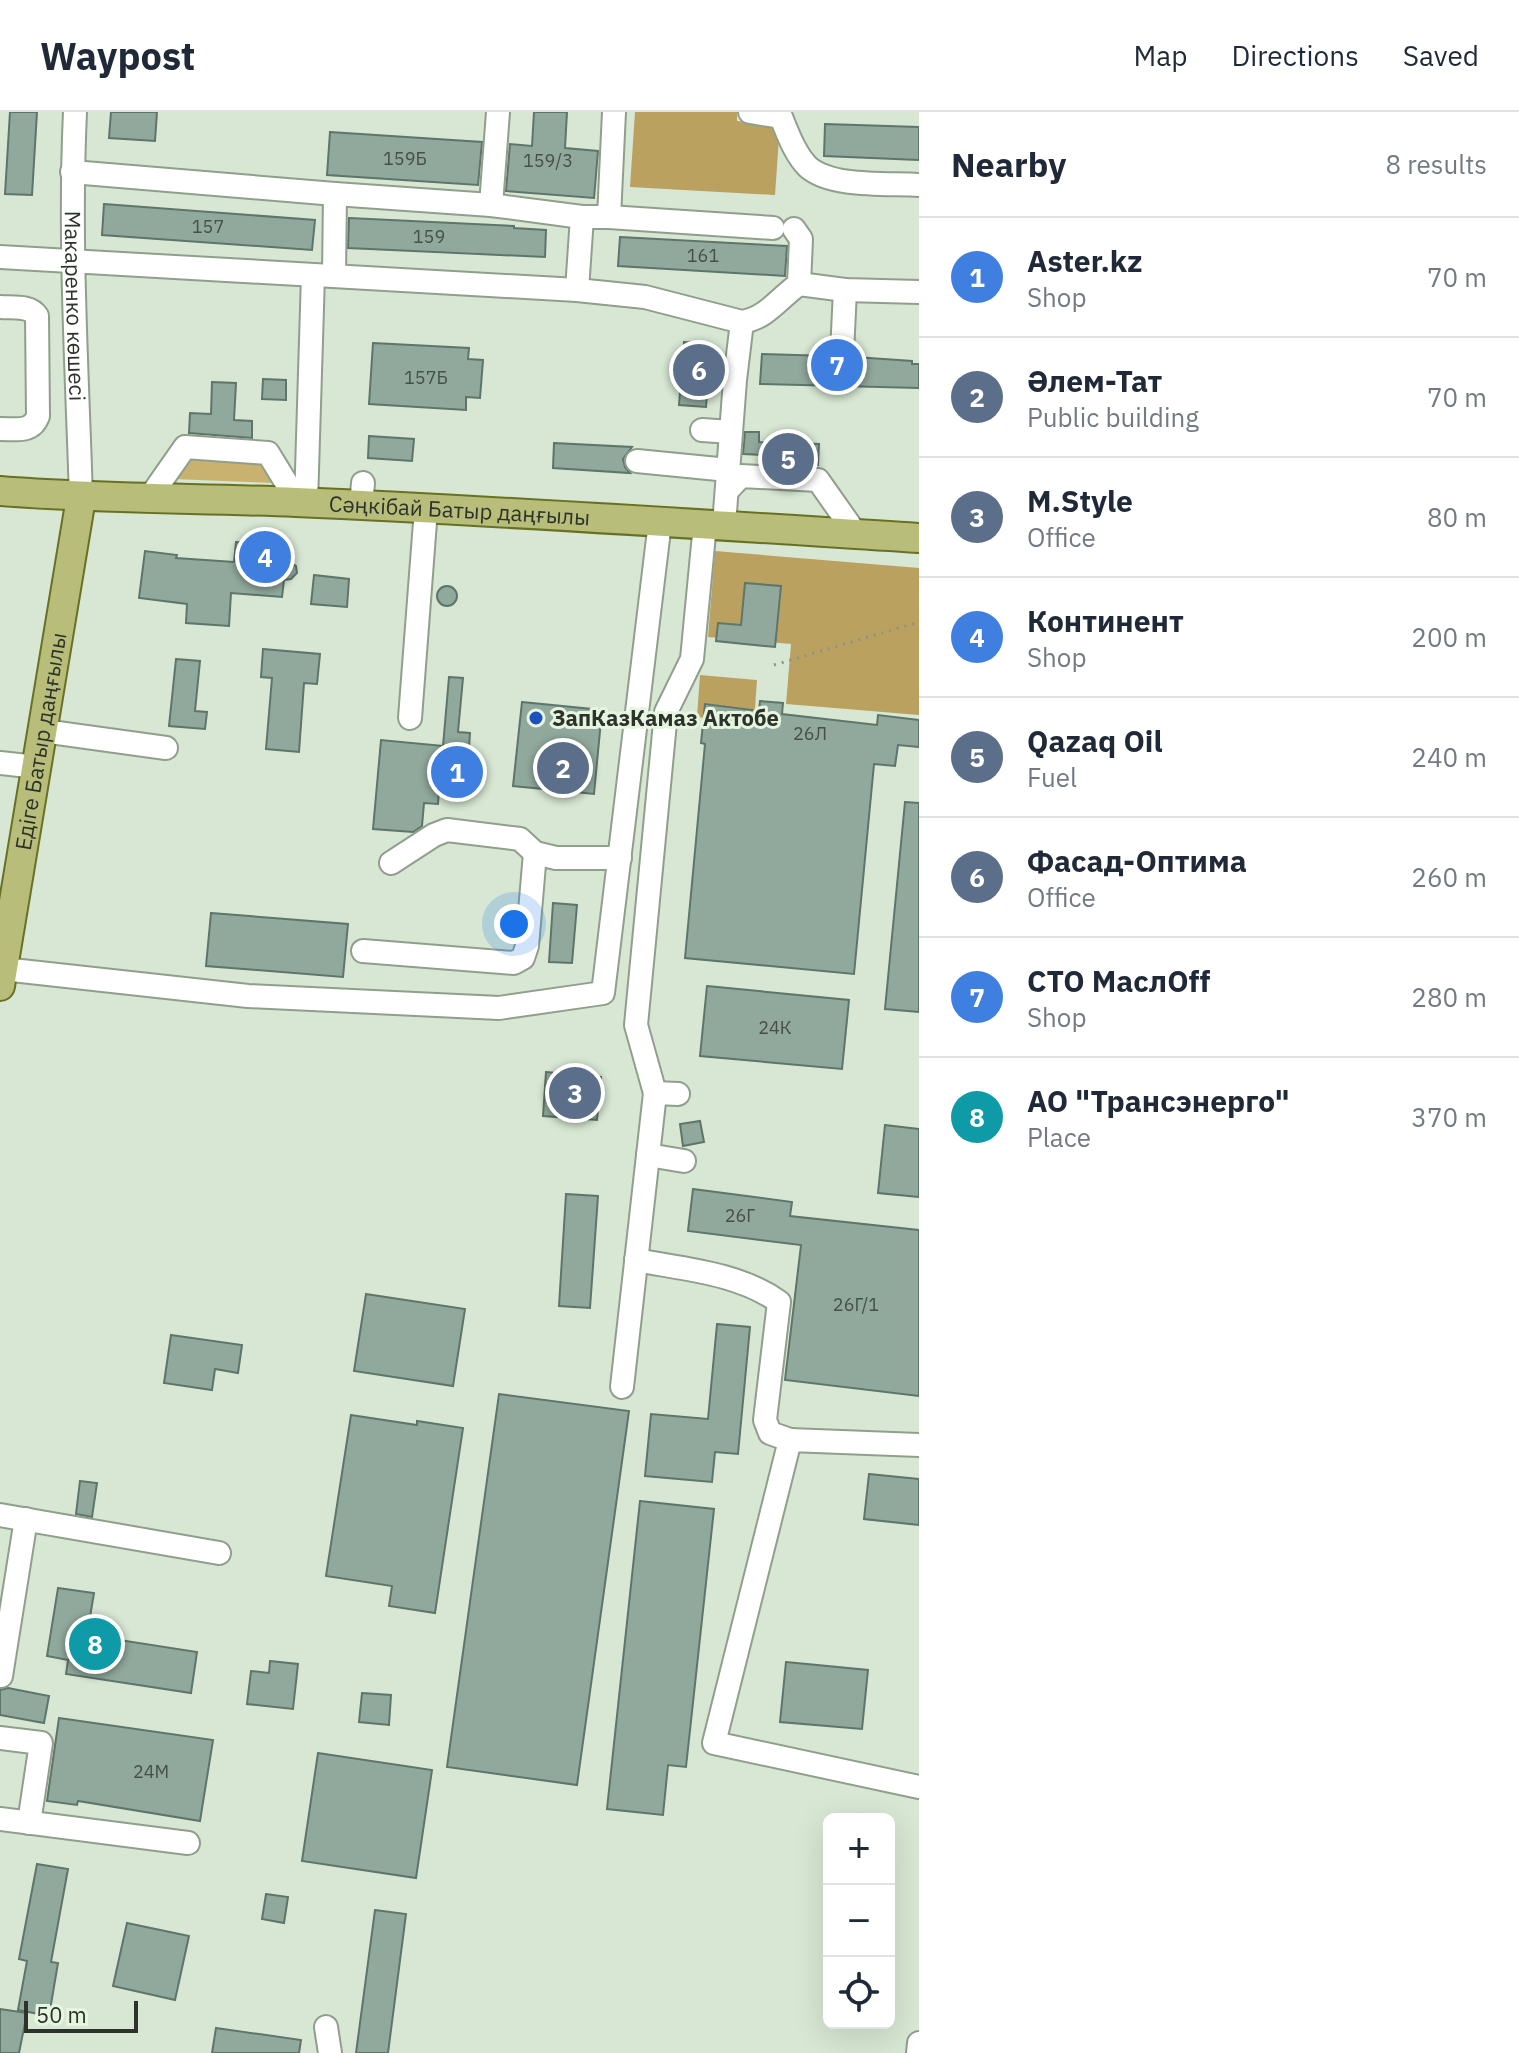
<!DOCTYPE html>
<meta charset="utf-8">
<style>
body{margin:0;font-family:"IBM Plex Sans",sans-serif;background:#f6f6f7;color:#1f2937}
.controls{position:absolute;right:24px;bottom:24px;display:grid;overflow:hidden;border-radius:12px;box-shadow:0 8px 32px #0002}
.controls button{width:72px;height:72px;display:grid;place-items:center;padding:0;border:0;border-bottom:2px solid #e0e1e3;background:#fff;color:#1f2937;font:40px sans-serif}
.scale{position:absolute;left:24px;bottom:20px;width:114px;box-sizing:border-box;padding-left:8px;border:4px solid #2d332b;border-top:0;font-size:22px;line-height:28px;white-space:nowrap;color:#2d332b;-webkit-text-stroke:6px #e5f5e0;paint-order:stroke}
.you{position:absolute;left:514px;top:812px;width:28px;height:28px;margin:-20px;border:6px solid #fff;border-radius:50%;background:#1a73e8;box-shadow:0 0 0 12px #1a73e833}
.badge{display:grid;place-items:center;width:52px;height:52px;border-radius:50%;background:#b45309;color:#fff;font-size:26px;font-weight:700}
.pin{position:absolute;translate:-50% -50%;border:4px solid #fff;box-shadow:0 2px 8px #0006}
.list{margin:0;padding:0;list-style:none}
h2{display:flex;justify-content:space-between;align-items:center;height:104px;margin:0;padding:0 32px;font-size:34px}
h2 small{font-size:26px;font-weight:400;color:#747a83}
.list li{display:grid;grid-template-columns:52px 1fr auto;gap:24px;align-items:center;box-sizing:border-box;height:120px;padding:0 32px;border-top:2px solid #e0e1e3}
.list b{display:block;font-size:30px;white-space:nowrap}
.list p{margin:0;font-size:26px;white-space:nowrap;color:#747a83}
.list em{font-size:26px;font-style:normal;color:#747a83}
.icon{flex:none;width:44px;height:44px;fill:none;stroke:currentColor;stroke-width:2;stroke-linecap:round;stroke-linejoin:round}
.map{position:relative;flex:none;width:919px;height:1941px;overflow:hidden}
header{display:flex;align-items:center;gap:48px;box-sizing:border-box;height:112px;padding:0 40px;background:#fff;border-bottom:2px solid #e0e1e3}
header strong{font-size:38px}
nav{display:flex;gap:44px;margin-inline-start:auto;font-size:28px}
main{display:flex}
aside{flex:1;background:#fff}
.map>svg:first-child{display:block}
</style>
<header>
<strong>Waypost</strong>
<nav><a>Map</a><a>Directions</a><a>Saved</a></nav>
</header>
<main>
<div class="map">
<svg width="919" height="1941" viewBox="0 0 919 1941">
<rect width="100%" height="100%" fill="#d7e7d3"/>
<path fill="#c9b170" d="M188,342L265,347L275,371L173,367Z"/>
<path fill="#baa160" d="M635,0H737V9L780,12L775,83L630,75Z
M715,439L919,456V603L786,592L791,532L708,525Z
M700,563L757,568L754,610L697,605Z"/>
<path fill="#91a99d" stroke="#5e756a" stroke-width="2" d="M10,0H37L32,83L5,82Z
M111,0H157L155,29L109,26Z
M534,0H567L565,36L598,39L594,86L506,79L510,32L532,34Z
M825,12L919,15V48L824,44Z
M330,20L482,30L478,73L327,63Z
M104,92L315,108L312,138L102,123Z
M349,106L514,114V116L546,118L545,145L348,136Z
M620,125L787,134L785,164L618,154Z
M684,230L711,232L706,295L679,293Z
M373,231L469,236L468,247L483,248L480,286L466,285V298L369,292Z
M762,242L829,244L834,252L842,255L849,253L855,245L912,249V252H919V276L760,272Z
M263,267L286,268V288L262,287Z
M212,270L236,271L234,308L252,309V326L189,321L190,301L211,302Z
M745,320H759V330L819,332L818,353L766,351V343L743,342Z
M369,324L414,327L412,349L368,346Z
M554,331L632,335L623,347L625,355L630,361L553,356Z
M236,430L287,434L285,448L296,454L297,461L291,467L284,468L282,485L231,481L229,514L186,511L187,492L139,486L145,439L177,443L176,446L234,450Z
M314,463L349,467L347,495L311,492Z
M745,471L781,474L775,535L716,529L718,511L741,513Z
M437 484a10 10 0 1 1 20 0a10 10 0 1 1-20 0Z
M263,537L320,542L317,572L304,571L299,640L266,637L272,566L261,565Z
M176,547L200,549L195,599L207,600L205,617L169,614Z
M449,565L463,566L458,620L470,621L467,667L440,664L438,692L424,691L422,714L413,720L373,717L381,628L443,634Z
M760,589L783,591L782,602L877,613L878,603L919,608V635L898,633L895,654L874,652L854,862L685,846L705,632L701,631L705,592L759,599Z
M522,590L602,598L594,682L513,674Z
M905,690L919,691V900L885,897Z
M553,791L577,793L572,851L549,850Z
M211,801L348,812L343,865L206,854Z
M707,874L849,888L842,957L700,944Z
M546,960L601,965L597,1008L543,1004Z
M700,1009L704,1030L683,1034L680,1012Z
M885,1013L919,1017V1085L878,1081Z
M693,1077L792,1090L790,1104L919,1118V1284L785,1268L801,1133L688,1119Z
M566,1082L598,1084L590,1196L559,1194Z
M366,1182L465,1197L453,1274L354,1259Z
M717,1212L750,1215L738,1342L715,1340L712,1370L645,1364L651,1302L708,1307Z
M171,1223L242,1233L238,1261L215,1257L212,1278L164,1271Z
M499,1282L629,1299L577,1673L447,1655Z
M351,1303L417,1313V1309L463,1316L435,1501L389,1494L392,1474L326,1464Z
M869,1362L919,1367V1413L864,1407Z
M80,1369L97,1371L92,1405L76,1402Z
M640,1389L714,1397L686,1655L668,1653L663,1703L607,1697Z
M58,1476L94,1481L87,1523L197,1540L191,1581L66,1562L68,1548L47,1544Z
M270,1549L298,1552L293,1597L247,1592L251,1559L269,1561Z
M786,1550L868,1558L862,1617L780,1610Z
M8,1576L49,1584L44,1611L0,1603V1578Z
M362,1581L391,1583L389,1613L359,1610Z
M59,1606L213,1628L200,1709L78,1689L77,1693L47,1689Z
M318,1641L432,1658L416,1766L302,1749Z
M37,1752L68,1757L51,1850L58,1851L49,1904L18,1898L27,1849L19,1847Z
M266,1782L288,1785L284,1811L262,1807Z
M375,1798L406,1802L388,1941H356Z
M127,1811L189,1824L175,1888L113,1874Z
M0,1897L27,1901L19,1941H0Z
M216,1916L301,1928L299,1941H212Z"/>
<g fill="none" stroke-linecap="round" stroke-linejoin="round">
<g stroke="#909f8c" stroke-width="26">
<g id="minor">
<path id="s1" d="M75,0C69,129 77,257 81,386"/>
<path d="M750,0L781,5C788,22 795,42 808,55C832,76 888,71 919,73"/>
<path d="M72,60L335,82L334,164"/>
<path d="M335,82L491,93L582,105H609L773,116"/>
<path d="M491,93L498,0"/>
<path d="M609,105L614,0"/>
<path d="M794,117L801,127L799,172"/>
<path d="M0,145L577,178L645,185L742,210C767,206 779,186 799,172L845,178L919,180"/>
<path d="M577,178L582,105"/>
<path d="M0,195C13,196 30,193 37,204L38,304C32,321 16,317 0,317"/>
<path d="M842,241L845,178"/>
<path d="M702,318L731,320"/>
<path d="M637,349L728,358"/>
<path d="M727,379L741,364L818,368L856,422"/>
<path d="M150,385L185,335L268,341L298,390"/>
<path d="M306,391L313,163"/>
<path d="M361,394L363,371"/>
<path d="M724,413L735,268L742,210"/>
<path d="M410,606L426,397"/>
<path d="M43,619L166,636"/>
<path d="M0,651L37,655"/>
<path d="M391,751L434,723L447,718L520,727L535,741"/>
<path d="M363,839L514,851L523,846L527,834L535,741L556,746H620"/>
<path d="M3,857L248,884L499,896L603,881L660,410"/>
<path d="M655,981L678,982"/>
<path d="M648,1043L684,1049"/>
<path d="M636,1148C683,1157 739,1161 779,1190L765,1308L770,1321L790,1328"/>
<path d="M622,1275L655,981L636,913L666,600L692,547L705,412"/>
<path d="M919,1333L790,1328L714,1631L919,1675"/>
<path d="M0,1403L219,1441"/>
<path d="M1,1564L26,1407"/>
<path d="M0,1626L41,1631L29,1711"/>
<path d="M0,1707L188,1731"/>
<path d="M326,1915L330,1941"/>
<path d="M918,1941L919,1931"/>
</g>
</g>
<g stroke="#687024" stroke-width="32">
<g id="major">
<path id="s2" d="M0,379C99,387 197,386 296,390C504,399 712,413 919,426"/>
<path id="s3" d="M0,874L81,386"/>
</g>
</g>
<path stroke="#8a9587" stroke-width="3" stroke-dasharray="2 6" stroke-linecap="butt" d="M774,553L919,510"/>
<use href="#minor" stroke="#fff" stroke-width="22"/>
<use href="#major" stroke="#b8bd7a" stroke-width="28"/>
</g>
<circle fill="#1f51be" stroke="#e5f5e0" stroke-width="3" cx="536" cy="606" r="8"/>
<g text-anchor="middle" stroke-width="6" stroke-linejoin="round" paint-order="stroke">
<g font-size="18" fill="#465048">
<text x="405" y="53">159Б</text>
<text x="548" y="55">159/3</text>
<text x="208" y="121">157</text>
<text x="429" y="131">159</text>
<text x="703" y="150">161</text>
<text x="426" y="272">157Б</text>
<text x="810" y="628">26Л</text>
<text x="775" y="922">24К</text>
<text x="740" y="1110">26Г</text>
<text x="856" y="1199">26Г/1</text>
<text x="151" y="1666">24М</text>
</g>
<g font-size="22" fill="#2d332b" stroke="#e5f5e0">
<text dy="8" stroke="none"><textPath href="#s1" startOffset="194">Макаренко көшесі</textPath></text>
<text dy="8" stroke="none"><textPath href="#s2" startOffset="460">Сәңкібай Батыр даңғылы</textPath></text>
<text dy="8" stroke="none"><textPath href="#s3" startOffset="248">Едіге Батыр даңғылы</textPath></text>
</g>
<g font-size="22" font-weight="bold" fill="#2d332b" stroke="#e5f5e0" text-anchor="start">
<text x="552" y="614">ЗапКазКамаз Актобе</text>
</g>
</g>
</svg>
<div class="controls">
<button>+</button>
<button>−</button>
<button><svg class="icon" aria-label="locate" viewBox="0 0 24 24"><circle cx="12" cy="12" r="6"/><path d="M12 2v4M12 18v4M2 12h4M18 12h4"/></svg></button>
</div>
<div class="scale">50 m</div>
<div class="you"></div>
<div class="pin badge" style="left:457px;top:660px;background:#3f7fe0">1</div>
<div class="pin badge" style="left:563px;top:656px;background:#5c6f8a">2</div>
<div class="pin badge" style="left:575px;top:981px;background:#5c6f8a">3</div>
<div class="pin badge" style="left:265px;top:445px;background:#3f7fe0">4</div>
<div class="pin badge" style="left:788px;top:347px;background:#5c6f8a">5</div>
<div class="pin badge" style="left:699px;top:258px;background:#5c6f8a">6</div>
<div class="pin badge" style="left:837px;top:253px;background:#3f7fe0">7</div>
<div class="pin badge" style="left:95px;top:1532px;background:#0f9aa8">8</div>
</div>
<aside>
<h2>Nearby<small>8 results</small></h2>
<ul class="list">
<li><span class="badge" style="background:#3f7fe0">1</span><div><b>Aster.kz</b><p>Shop</p></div><em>70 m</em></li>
<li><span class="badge" style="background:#5c6f8a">2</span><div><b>Әлем-Тат</b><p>Public building</p></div><em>70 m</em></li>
<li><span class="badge" style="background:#5c6f8a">3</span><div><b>M.Style</b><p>Office</p></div><em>80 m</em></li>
<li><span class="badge" style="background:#3f7fe0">4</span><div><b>Континент</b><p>Shop</p></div><em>200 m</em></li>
<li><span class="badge" style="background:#5c6f8a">5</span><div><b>Qazaq Oil</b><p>Fuel</p></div><em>240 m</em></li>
<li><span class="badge" style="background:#5c6f8a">6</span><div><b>Фасад-Оптима</b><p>Office</p></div><em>260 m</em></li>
<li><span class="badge" style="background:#3f7fe0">7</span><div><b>СТО МаслOff</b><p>Shop</p></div><em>280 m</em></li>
<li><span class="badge" style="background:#0f9aa8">8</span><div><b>АО &quot;Трансэнерго&quot;</b><p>Place</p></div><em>370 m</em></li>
</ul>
</aside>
</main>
